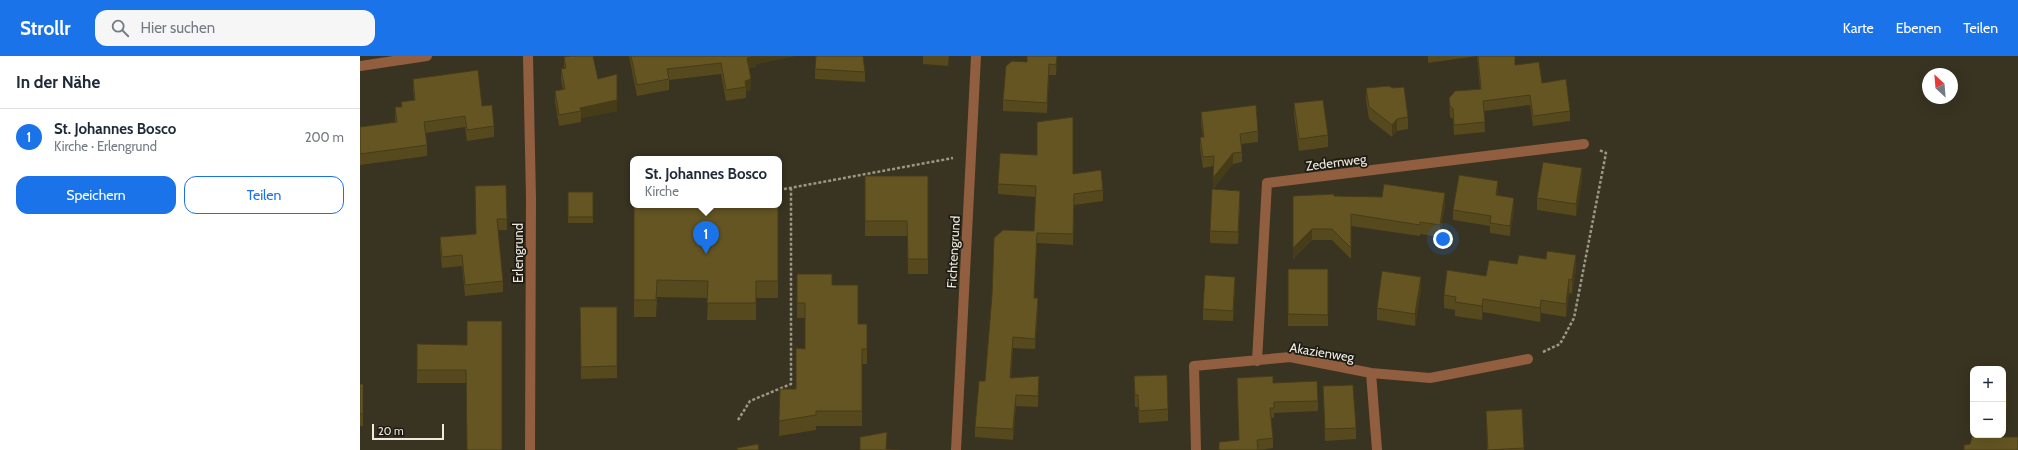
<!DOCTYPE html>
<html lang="de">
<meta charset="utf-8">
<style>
body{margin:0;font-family:Cabin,sans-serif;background:#f6f6f7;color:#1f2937}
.controls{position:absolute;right:12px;bottom:12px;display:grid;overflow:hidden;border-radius:8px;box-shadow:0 4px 16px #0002}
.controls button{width:36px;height:36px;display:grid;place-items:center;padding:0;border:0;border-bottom:1px solid #e0e1e3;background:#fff;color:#1f2937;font:20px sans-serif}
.compass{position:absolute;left:1562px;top:12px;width:36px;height:36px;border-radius:50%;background:#fff;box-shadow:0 4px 16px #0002;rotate:334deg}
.scale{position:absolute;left:12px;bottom:10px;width:72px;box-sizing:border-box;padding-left:4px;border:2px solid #eeeadf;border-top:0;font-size:11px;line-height:14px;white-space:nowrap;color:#eeeadf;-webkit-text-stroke:3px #1d1b13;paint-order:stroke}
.you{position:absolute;left:1083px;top:183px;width:14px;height:14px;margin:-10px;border:3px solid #fff;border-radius:50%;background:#1a73e8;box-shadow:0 0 0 6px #1a73e833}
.badge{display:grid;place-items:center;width:26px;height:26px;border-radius:50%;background:#1a73e8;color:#fff;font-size:13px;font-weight:700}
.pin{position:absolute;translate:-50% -33px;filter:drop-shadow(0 1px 2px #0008)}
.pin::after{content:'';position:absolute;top:21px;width:14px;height:12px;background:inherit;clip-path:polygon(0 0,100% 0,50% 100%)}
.popup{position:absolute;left:270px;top:100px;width:152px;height:52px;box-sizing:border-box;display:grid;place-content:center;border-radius:8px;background:#fff;filter:drop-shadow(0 1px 3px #0005);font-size:13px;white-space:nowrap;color:#747a83}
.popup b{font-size:15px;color:#1f2937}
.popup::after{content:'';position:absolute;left:50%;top:100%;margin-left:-8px;border:8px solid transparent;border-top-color:#fff}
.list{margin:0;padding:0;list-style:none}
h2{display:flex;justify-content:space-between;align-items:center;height:52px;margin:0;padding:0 16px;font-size:17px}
h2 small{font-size:13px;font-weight:400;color:#747a83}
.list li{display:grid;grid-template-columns:26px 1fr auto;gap:12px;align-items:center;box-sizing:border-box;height:56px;padding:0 16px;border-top:1px solid #e0e1e3}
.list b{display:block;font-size:15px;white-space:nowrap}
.list p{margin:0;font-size:13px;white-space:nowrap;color:#747a83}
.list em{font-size:13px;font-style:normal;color:#747a83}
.actions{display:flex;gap:8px;padding:12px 16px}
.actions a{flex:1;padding:9px 0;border:1px solid #1a73e8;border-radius:12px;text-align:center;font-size:14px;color:#1a73e8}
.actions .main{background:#1a73e8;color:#fff}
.icon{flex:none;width:22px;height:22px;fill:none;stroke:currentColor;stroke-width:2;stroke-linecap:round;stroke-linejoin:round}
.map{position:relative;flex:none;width:1658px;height:394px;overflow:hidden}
header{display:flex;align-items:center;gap:24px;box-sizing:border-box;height:56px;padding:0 20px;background:#1a73e8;color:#fff}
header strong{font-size:19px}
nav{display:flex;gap:22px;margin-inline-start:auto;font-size:14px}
.search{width:280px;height:36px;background:#f6f6f7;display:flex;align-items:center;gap:10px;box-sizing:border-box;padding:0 14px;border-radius:12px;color:#747a83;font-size:15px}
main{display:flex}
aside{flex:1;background:#fff}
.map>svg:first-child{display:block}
</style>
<header>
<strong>Strollr</strong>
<div class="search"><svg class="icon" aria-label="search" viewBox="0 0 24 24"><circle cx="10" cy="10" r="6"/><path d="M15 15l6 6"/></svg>Hier suchen</div>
<nav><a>Karte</a><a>Ebenen</a><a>Teilen</a></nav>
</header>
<main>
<aside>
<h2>In der Nähe<small></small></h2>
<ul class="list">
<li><span class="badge">1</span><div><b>St. Johannes Bosco</b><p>Kirche · Erlengrund</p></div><em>200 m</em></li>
</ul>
<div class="actions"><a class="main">Speichern</a><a>Teilen</a></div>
</aside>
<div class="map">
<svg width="1658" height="394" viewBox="0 0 1658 394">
<rect width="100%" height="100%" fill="#393321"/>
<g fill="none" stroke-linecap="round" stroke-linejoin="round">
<path stroke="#9c9789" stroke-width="2.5" stroke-dasharray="3 2" stroke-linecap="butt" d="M419,134L593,102
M1183,296L1200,288L1214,262L1246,97L1239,94
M378,364L390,345L431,328V132"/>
<path stroke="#915e40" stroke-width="10" d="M168,0L171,142L170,394
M0,10L67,0
M897,305L907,127L1224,88
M1011,317L1017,394
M596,394L616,0
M836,394L834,310L930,301L1011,317L1070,322L1168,303"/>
</g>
<path fill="#56491e" d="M269,0H435L396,8V11L389,12L391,34L386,35V42L366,45L361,18L309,24V34L277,40Z
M563,0H589L588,10L563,8Z
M667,0H697L696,19H689L687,57L643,55V44L667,6Z
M1068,0H1155V9L1182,27L1210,55V65L1173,70L1170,49L1124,55L1125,76L1094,79L1093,63L1090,61L1089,42L1120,33L1117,0L1068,7Z
M204,1L238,23L257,55L221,62V66L199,70L195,46V35L203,34L201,24V13L204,12Z
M455,13L505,16V26L455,23Z
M53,23L122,50L134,70V81L107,85L105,71L66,77L67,89V100L0,109V71L35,66V51H41V46L54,44L53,34Z
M1006,32L1048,61V73L1037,75L1032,81L1009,63L1006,44Z
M934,47L968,79V91L939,95L934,59Z
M841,56L898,75V86L881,88L882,96V106L873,108L853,133L854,110L843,112L840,92V81H843L841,67Z
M713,118L743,134V145L714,149L713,189L677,187L674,242L678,253L675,293L653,292L651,322L679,331L678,351L656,350L653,384L615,381V371L625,325L674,175L676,141L638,138V128Z
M505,120H568V218H548L547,180H505Z
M1222,124L1216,160L1177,154V142Z
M146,129L147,174H138L143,225V236L105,240L102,210L82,212L80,192V181L116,178Z
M208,136H233V167H208Z
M1138,136L1137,139L1154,152L1150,180L1130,177V170L1093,164V154Z
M933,140H974L1085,148L1080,181L1060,178V180L991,170V203L972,184H952L933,203Z
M880,147L878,188L850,187V175Z
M274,149H418V242H396V264H347L348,242L297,241L296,261H274Z
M1157,208L1216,213L1212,238L1209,237L1206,261L1181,257L1180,266L1123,256L1122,264L1095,260V254L1084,252V239L1126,220Z
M928,213H968V270H928Z
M437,218L472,229L498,268H507V308H502V370H456V374L419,380L420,333H436L445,293V262H437Z
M875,232L873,265L843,264V253Z
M1061,233L1055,270L1017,264V252Z
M220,251H257V322L221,323Z
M57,288L107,289L106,327H57Z
M774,320L808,353V365L779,367L778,351H775Z
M877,322L913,327L958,345V355L914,357V362H911L913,382V392L898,394H859V386L879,384Z
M0,328H3V370H0Z
M963,330L996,372V383L965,385Z
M1162,353L1164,394H1127L1126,355Z"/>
<path fill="#463c18" d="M395,0H435L396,8V11L387,13V2Z
M697,0L696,19V9Z
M689,8V19L687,57V47Z
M257,18V55L221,62V55L220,52Z
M391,23V34L386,35L385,25Z
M1037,63V75L1032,81V69Z
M873,97V108L853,133V122Z
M1222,112V124L1216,160V148Z
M1138,125V136L1136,149V139Z
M880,135V147L878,188V176Z
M1085,137V148L1080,181V169Z
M1154,142V152L1150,180V170Z
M952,173V184L933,203V192Z
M677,177V187L674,253V242Z
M1216,199V213L1212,238V224Z
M875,221V232L873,265V255Z
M1061,221V233L1055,270V258Z
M1209,223V237L1206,261V248Z
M678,242V253L675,293V283Z
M1123,243V256L1122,264V250Z
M1181,244V257L1180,266V252Z
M653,281V292L650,333V322Z
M679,320V331L678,351V340Z
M1647,337V351L1643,372V358Z
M656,339V350L653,384V373Z
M1639,379H1642L1638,394V381Z"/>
<path fill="#645523" stroke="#463c18" d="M211,0H233L238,23L257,18V44L220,52L221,55L199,59L195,35L205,33L201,13L206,12L204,1Z
M271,0H395L387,2L391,23L385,25L386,31L366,34L361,7L307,13L309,23L277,29Z
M456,0H503L505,16L455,13Z
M667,0H697L696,9L689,8L687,47L643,44L646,10L652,5L667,6Z
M1118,0H1155V9L1179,6L1182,27L1206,23L1210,55L1173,60L1170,39L1123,45L1125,66L1094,69L1093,53L1090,50L1089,42L1095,35L1121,33Z
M118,14L122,50L132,49L134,70L107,74L105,60L64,66L67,89L0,98V71L37,66L35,51H42L41,46L55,44L53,23Z
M1029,30L1033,32L1044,31L1048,61L1037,63L1032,69L1009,51L1006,32Z
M963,44L968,79L939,83L934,47Z
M896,49L898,75L880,78L882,96L873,97L853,122L854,100L843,101L840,81H844L841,56Z
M713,61V118L741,114L743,134L714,138L713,178L677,177L674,242H678L675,283L653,281L650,322L679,320L678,340L656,339L653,373L615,371L619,325H625L632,239L634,182L643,174L674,175L676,130L638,128L640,97L677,99V66Z
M1183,106L1222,112L1216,148L1177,142Z
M1099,119L1138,125L1136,139L1154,142L1150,170L1130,167L1131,160L1093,154Z
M505,120H568V203H548L547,165H505Z
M1024,128L1085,137L1080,169L1060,166V169L991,158V192L972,173H952L933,192V140L974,138V140L1022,141Z
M146,129L147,163H137L143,225L105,229L102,199L82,201L80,181L116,178L115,130Z
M852,133L880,135L878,176L850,175Z
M208,136H233V161H208Z
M274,149H418V225H396V247H347L348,225L297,224L296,244H274Z
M1187,195L1216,199L1212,224L1209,223L1206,248L1181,244L1180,252L1123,243L1122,250L1095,246L1096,241L1084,239L1087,214L1126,220L1129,204L1157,208L1159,199L1186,203Z
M928,213H968V259L928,258Z
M1022,215L1061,221L1055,258L1017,252Z
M437,218H472V229H498V268H507V293H502V355H456V359L419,365L420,333H436V292L445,293V247H437Z
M845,219L875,221L873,255L843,253Z
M220,251H257V310L221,311Z
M107,265H142V394H107L106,314H57V288L107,289Z
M807,319L808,353L779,355L778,339H775L774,320Z
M913,320V327L957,325L958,345L914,346V352H910L913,382L897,384L898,394H859V386L879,384L877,322Z
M0,328H3V358H0Z
M993,329L996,372L965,373L963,330Z
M1643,336L1647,337L1643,358Z
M1162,353L1164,392L1128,394L1126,355Z
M527,376L526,393L540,394H500V381Z
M1613,377V379H1639L1638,381H1658V394H1604V389L1610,388Z
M398,388L399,394H377V392Z"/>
<g text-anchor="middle" stroke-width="3.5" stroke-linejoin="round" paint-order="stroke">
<g font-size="13" fill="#eeeadf" stroke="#1d1b13">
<text transform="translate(976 106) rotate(-7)" y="5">Zedernweg</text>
<text transform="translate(593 196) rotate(-87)" y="5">Fichtengrund</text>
<text transform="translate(158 197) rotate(-90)" y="5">Erlengrund</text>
<text transform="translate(962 296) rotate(9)" y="5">Akazienweg</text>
</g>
</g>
</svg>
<div class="controls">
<button>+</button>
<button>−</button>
</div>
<svg class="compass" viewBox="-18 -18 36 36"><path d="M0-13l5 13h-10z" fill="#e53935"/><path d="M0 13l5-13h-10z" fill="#747a83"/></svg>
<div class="scale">20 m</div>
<div class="you"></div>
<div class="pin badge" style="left:346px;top:198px">1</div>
<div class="popup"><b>St. Johannes Bosco</b>Kirche</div>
</div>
</main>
